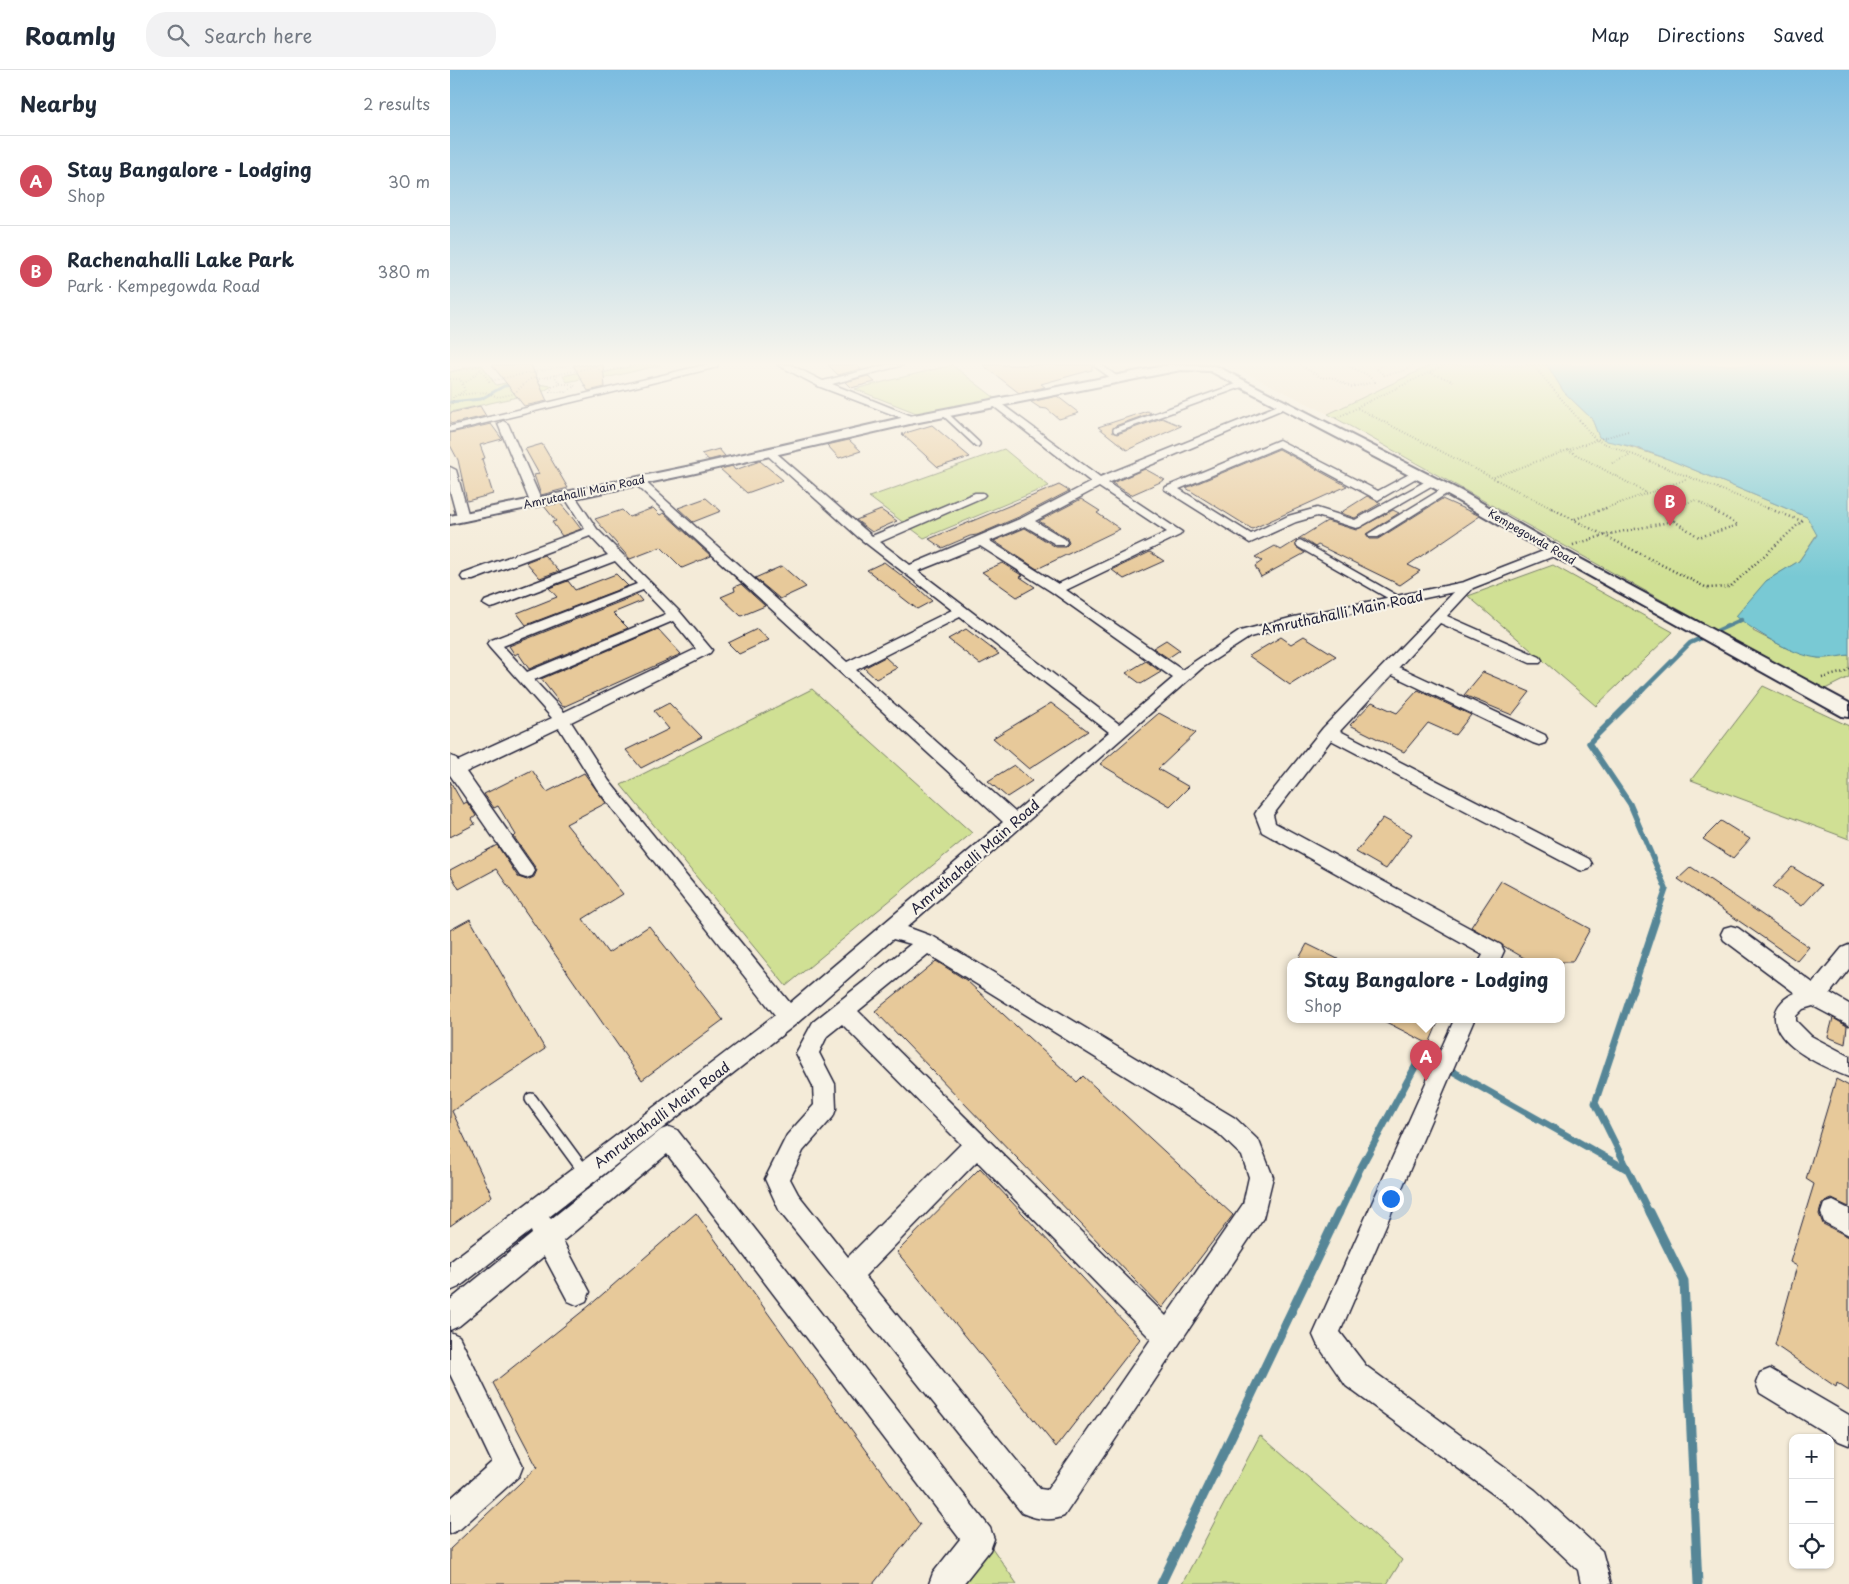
<!DOCTYPE html>
<meta charset="utf-8">
<style>
body{margin:0;font-family:"Playpen Sans",sans-serif;background:#f2f2f3;color:#1f2937}
.controls{position:absolute;right:15px;bottom:15px;display:grid;overflow:hidden;border-radius:10px;box-shadow:0 1px 4px #0004}
.controls button{width:45px;height:45px;display:grid;place-items:center;padding:0;border:0;border-bottom:1px solid #e0e1e3;background:#fff;color:#1f2937;font:25px sans-serif}
.you{position:absolute;left:940px;top:1128px;width:18px;height:18px;margin:-12px;border:4px solid #fff;border-radius:50%;background:#1a73e8;box-shadow:0 0 0 8px #1a73e833}
.badge{display:grid;place-items:center;width:32px;height:32px;border-radius:50%;background:#d1495b;color:#fff;font-size:16px;font-weight:700}
.pin{position:absolute;translate:-50% -41px;filter:drop-shadow(0 1px 2px #0008)}
.pin::after{content:'';position:absolute;top:26px;width:18px;height:15px;background:inherit;clip-path:polygon(0 0,100% 0,50% 100%)}
.popup{position:absolute;left:837px;top:888px;width:278px;height:65px;box-sizing:border-box;display:grid;place-content:center;border-radius:10px;background:#fff;filter:drop-shadow(0 1px 4px #0005);font-size:16px;white-space:nowrap;color:#747a83}
.popup b{font-size:19px;color:#1f2937}
.popup::after{content:'';position:absolute;left:50%;top:100%;margin-left:-10px;border:10px solid transparent;border-top-color:#fff}
.list{margin:0;padding:0;list-style:none}
h2{display:flex;justify-content:space-between;align-items:center;height:65px;margin:0;padding:0 20px;font-size:21px}
h2 small{font-size:16px;font-weight:400;color:#747a83}
.list li{display:grid;grid-template-columns:32px 1fr auto;gap:15px;align-items:center;box-sizing:border-box;height:90px;padding:0 20px;border-top:1px solid #e0e1e3}
.list b{display:block;font-size:19px;white-space:nowrap}
.list p{margin:0;font-size:16px;white-space:nowrap;color:#747a83}
.list em{font-size:16px;font-style:normal;color:#747a83}
.icon{flex:none;width:28px;height:28px;fill:none;stroke:currentColor;stroke-width:2;stroke-linecap:round;stroke-linejoin:round}
.map{position:relative;flex:none;width:1399px;height:1514px;overflow:hidden}
header{display:flex;align-items:center;gap:30px;box-sizing:border-box;height:70px;padding:0 25px;background:#fff;border-bottom:1px solid #e0e1e3}
header strong{font-size:24px}
nav{display:flex;gap:28px;margin-inline-start:auto;font-size:18px}
.search{width:350px;height:45px;background:#f2f2f3;display:flex;align-items:center;gap:12px;box-sizing:border-box;padding:0 18px;border-radius:20px;color:#747a83;font-size:19px}
main{display:flex}
aside{flex:1;background:#fff}
.map>svg:first-child{display:block}
</style>
<header>
<strong>Roamly</strong>
<div class="search"><svg class="icon" aria-label="search" viewBox="0 0 24 24"><circle cx="10" cy="10" r="6"/><path d="M15 15l6 6"/></svg>Search here</div>
<nav><a>Map</a><a>Directions</a><a>Saved</a></nav>
</header>
<main>
<aside>
<h2>Nearby<small>2 results</small></h2>
<ul class="list">
<li><span class="badge">A</span><div><b>Stay Bangalore - Lodging</b><p>Shop</p></div><em>30 m</em></li>
<li><span class="badge">B</span><div><b>Rachenahalli Lake Park</b><p>Park · Kempegowda Road</p></div><em>380 m</em></li>
</ul>
</aside>
<div class="map">
<svg width="1399" height="1514" viewBox="0 0 1399 1514">
<rect width="100%" height="100%" fill="#f4ebd8"/>
<filter id="ink" filterUnits="userSpaceOnUse"><feTurbulence type="fractalNoise" baseFrequency=".02" numOctaves="2"/><feDisplacementMap in="SourceGraphic" scale="10" xChannelSelector="R" yChannelSelector="G"/><feConvolveMatrix kernelMatrix="1 2 1 2 8 2 1 2 1" color-interpolation-filters="sRGB"/></filter>
<g filter="url(#ink)">
<path fill="#f0e1c5" d="M650,295H720L663,303Z
M780,295H981L878,344Z"/>
<path fill="#d0e094" stroke="#798168" d="M27,295H32L46,315L65,311L102,316L94,321L0,342V302Z
M188,295H211L134,313L131,309L117,312L113,306L143,299L147,304Z
M502,295L545,328L469,344L405,319Z
M981,295H1097L1114,322L1142,349L1149,367L1218,389L1357,447L1367,464L1349,491L1316,511L1303,561L1338,579L1368,588L1399,585V607L1373,620L878,344Z
M554,379L599,416L474,468L419,427Z
M1103,495L1223,562L1146,636L1018,526Z
M1313,616L1399,656V769L1241,710Z
M362,619L522,763L336,916L171,715Z
M810,1365L952,1490L937,1514H732Z
M538,1472L567,1514H505Z"/>
<path fill="#79c9d4" stroke="#568697" d="M1097,295H1399V585C1389,586 1378,589 1368,588C1344,586 1305,562 1286,546L1316,511L1349,491L1367,465L1357,447L1218,389L1184,377L1157,371L1149,367L1142,349L1114,322Z"/>
<g fill="none" stroke-linecap="round" stroke-linejoin="round">
<path stroke="#568697" stroke-width="3" d="M0,332L31,329L54,316L65,315"/>
<path stroke="#568697" stroke-width="4.5" d="M1192,621L1240,573L1291,550"/>
<path stroke="#568697" stroke-width="5.5" d="M1193,619L1139,673L1180,734L1216,819L1205,851"/>
<path stroke="#568697" stroke-width="7" d="M889,1144L910,1099L972,984L1178,1100
M1200,1144L1145,1033L1206,850"/>
<path stroke="#568697" stroke-width="9" d="M1200,1142L1234,1211L1248,1514
M711,1514L889,1142"/>
</g>
<path fill="#e7c99a" stroke="#22223b" d="M42,295H81L97,331L74,336Z
M123,295H153L155,317L138,321Z
M378,295H407L411,299L388,305Z
M533,295H642V300L591,314L595,317L569,323Z
M418,306L425,312L401,318L395,312Z
M607,326L629,343L609,349L597,339L590,338L581,332Z
M30,336L36,346L0,354V343Z
M697,341L701,343L665,356L662,362L667,364L712,348L731,356L677,380L648,357Z
M41,354L52,369L30,375L35,388L32,389L43,424L17,431L8,390L0,375V363Z
M482,355L520,387L488,397L452,364Z
M399,370L411,381L389,388L377,375Z
M92,374L118,418L91,425L84,405L89,404L75,379Z
M269,379L275,386L259,390L251,384Z
M829,379L897,416L802,459L736,418Z
M310,391L333,410L297,423L270,399L282,396L285,400Z
M695,399L715,410L681,425L662,413Z
M609,415L619,421L571,446L527,465L520,466L492,478L479,469Z
M917,426L931,433L905,448L890,443Z
M256,428L271,441L243,452L228,438Z
M631,429L650,441L647,443L670,459L587,499L544,471L575,458L606,477H615L619,473L617,468L589,451Z
M992,429L1030,446L958,495L970,501L950,515L868,475L865,477L853,469H848L877,451L906,460L943,440L949,443L916,464L920,469H928Z
M110,433L121,446L131,459L112,466L102,452L106,451L94,436Z
M203,438L210,445L214,443L261,486L232,498L211,477L180,489L145,449L172,440L179,447Z
M431,440L447,451L422,462L406,450Z
M847,470L846,477L855,483L811,507L805,496L812,491L805,487L825,476L831,480Z
M700,482L714,491L674,509L662,500Z
M94,485L109,501L90,508L76,492Z
M434,492L469,519L482,531L467,539L417,500Z
M552,493L573,506L570,507L585,517L567,527L532,502Z
M332,496L356,517L330,529L305,508Z
M166,504L178,516L76,555L67,543L107,527L99,518L118,511L125,520Z
M291,514L315,536L291,546L271,527L285,521L284,517Z
M187,525L192,531L163,543L178,558L79,599L68,583L65,585L59,576Z
M208,559L231,584L113,637L91,609Z
M307,559L319,570L289,584L278,573Z
M516,559L549,584L530,594L498,569Z
M854,566L886,586L840,615L799,586L831,567L841,574Z
M716,570L730,580L718,588L703,578Z
M435,587L447,598L426,609L414,598Z
M696,591L711,602L691,614L676,603Z
M1033,602L1080,622L1062,645L1014,625Z
M968,620L1021,645L1005,665L978,653L954,682L900,655L922,632L947,643Z
M219,633L252,667L191,698L176,680L219,659L204,641Z
M601,633L638,661L579,699L543,668Z
M709,643L746,663L708,699L739,717L720,736L650,694Z
M564,695L582,711L557,727L538,711Z
M82,700L97,722L134,703L156,733L116,754L173,824L133,849L158,883L199,856L273,950L192,1010L46,799L9,819L0,803V800L47,775L68,807L77,810L84,807L87,800L64,767L66,765L48,736L44,738L34,724Z
M0,711L13,734L17,732L26,746L22,749L25,754L0,767Z
M933,748L962,764L936,799L906,782Z
M1271,751L1300,769L1283,788L1253,769Z
M1241,797L1305,840L1359,877L1347,891L1228,809Z
M1342,797L1371,815L1352,836L1323,817Z
M1051,811L1140,859L1122,892H1081L1021,857Z
M20,849L95,979L2,1041L42,1126L0,1156V860Z
M857,874L894,892H847Z
M486,891L516,910L627,1012L633,1006L783,1145L712,1238L425,941Z
M1383,948L1397,956L1395,974L1378,967Z
M932,950H989L979,974Z
M1386,1009L1399,1016V1137L1382,1129L1372,1133L1369,1144L1373,1154L1399,1167V1321L1387,1313L1386,1317L1325,1275L1347,1196L1340,1192L1364,1114L1356,1109Z
M530,1098L690,1269L606,1377L447,1182Z
M246,1143L470,1455L423,1514H0V1479L87,1397L43,1313L139,1236Z"/>
<g fill="none" stroke-linecap="round" stroke-linejoin="round">
<g stroke="#22223b" stroke-width="8">
<path id="service-far2" d="M647,295L668,310
M494,343L527,374
M0,359L265,295
M666,360L793,314"/>
</g>
<g stroke="#22223b" stroke-width="10">
<path id="service-far1" d="M850,474L948,530"/>
</g>
<g stroke="#22223b" stroke-width="14">
<path id="service" d="M81,1029L136,1104"/>
</g>
<g stroke="#22223b" stroke-width="3">
<path id="minor" d="M328,295H341L373,311L436,295H453L382,314L469,349L468,351H460L368,316Z
M546,330L650,407L831,334L835,333L840,336L658,413L732,462L730,465L616,520L732,600L790,561L844,547L1014,512L1101,478H1109L1111,481L1109,484L1023,518L997,546L1090,587L1092,590L1090,593H1080L990,553L949,597L1095,665L1097,669L1095,673L1089,675L1083,673L942,605L890,661L1139,789L1142,794L1139,799L1133,801L1127,799L881,670L823,745L825,753L1051,875L1054,881L1049,892H1029L1033,885L812,762L805,744L808,739L873,658L1004,522L845,555L800,567L752,598L457,857L484,867L785,1048L809,1071L823,1107L813,1148L614,1446C600,1452 586,1449 572,1443L330,1142L315,1109L337,1065L364,1035L363,1016L346,983L363,952L461,874L443,869L346,954L99,1147L101,1149L211,1060L219,1057L227,1060L540,1458L544,1469L540,1480L513,1514H479L483,1503L510,1469L217,1084L113,1171L140,1222L136,1231L127,1235L118,1231L94,1186L9,1256L0,1260V1230L82,1164L81,1161L9,1217L0,1221V1192L325,945L147,719L109,658L16,702L82,796L85,801L82,806L76,808L70,806L0,705V686L6,688L8,691L102,648L39,577L37,574L39,571L187,514L165,491L45,537L40,538L33,534L35,531L158,485L140,466L23,510H13L11,507L13,504L135,459L113,425L115,423H123L147,459L230,542L262,580L260,583L121,652L159,711L340,933L553,752L182,411L184,409H192L397,592L502,540L408,467L315,383L316,381H324L422,466L525,423H533L535,425L533,427L430,472L460,495L572,448L641,412L542,335V331ZM649,417L717,462L608,514L540,471L575,456L607,475H615L617,472L615,469L585,451ZM530,476L602,522L723,608L669,654L468,501ZM193,520L216,544L77,602L53,576ZM510,547L659,662L565,742L406,600ZM223,551L246,579L114,642L84,610ZM478,884L769,1064L792,1086L799,1107L793,1134L716,1246L408,941ZM392,954L511,1074L398,1187L348,1124L340,1109L353,1081L383,1047L386,1039L385,1014L369,983L377,966ZM527,1091L701,1269L597,1420L590,1419L415,1206Z
M53,351L58,354L92,432L90,434H82L80,432L48,354Z
M829,370L928,421L963,402L967,401L973,404L928,430L829,377L729,419L801,464L838,446L867,438L905,450L978,410L982,409L988,412L910,457L906,458L867,446L846,452L800,473L714,419L716,417Z
M0,397L6,400L19,447L17,450L13,451L7,447L0,421Z
M997,416L1003,419L1001,421L928,467H920L918,464Z
M1281,856L1288,858L1363,913L1392,878L1399,875V899L1380,923L1399,934V955L1363,936L1353,939L1346,946V951L1361,966L1399,986V1007C1376,998 1322,975 1325,945C1327,935 1335,927 1345,923L1274,870L1271,864L1274,858Z
M1004,950H1024L890,1262L916,1296L1085,1420L1152,1481L1161,1514H1131L1128,1500L1065,1440L896,1316L867,1274L863,1265Z
M1383,1131L1399,1139V1165L1374,1152L1371,1143L1374,1134Z
M0,1262L9,1266L73,1396L69,1406L10,1459L0,1464V1429L42,1392L0,1304Z
M1320,1299L1399,1345V1375L1389,1371L1310,1323L1306,1313L1310,1303Z"/>
</g>
<g stroke="#22223b" stroke-width="4">
<path id="tertiary" d="M719,295L766,296L1011,421L1110,478L1399,633V647L1392,646L1100,484L1001,427L760,301L731,300L464,353L241,404L0,454V446L241,396L464,345Z"/>
</g>
<path stroke="#22223b" stroke-width="2" stroke-dasharray="0.5 2.5" stroke-linecap="butt" d="M850,295L872,308L881,307L901,317L925,312L916,304L896,295
M933,295L926,299L934,305L954,301L963,295
M1083,295L1146,370L1320,439
M29,296L39,311L119,295
M0,302L29,296
M83,303L88,309L147,296L151,303L183,295
M980,303L1003,311
M104,305L110,314
M0,309H10L12,313
M110,314H122L125,316L115,322H100L102,317Z
M9,325L35,322L48,327L63,324L79,310L86,307
M0,336L3,332V327L15,321L12,313L18,311L31,299
M907,337L995,295
M886,348L907,338L1103,439
M1118,380L1197,423
M1162,393L1181,385
M1044,407L1146,370L1178,361
M1153,439L1237,409
M1216,439L1246,430L1261,439"/>
<path stroke="#22223b" stroke-width="2.5" stroke-dasharray="1 3" stroke-linecap="butt" d="M1101,438L1257,518L1280,517L1352,451L1317,438
M1220,438L1209,441L1224,451
M1125,449L1156,438
M1224,451L1249,467L1288,455L1259,438
M1123,475L1155,465L1224,451
M1372,608L1394,602L1399,598"/>
<use href="#service-far2" stroke="#f7f3e8" stroke-width="5"/>
<use href="#service-far1" stroke="#f7f3e8" stroke-width="7"/>
<use href="#service" stroke="#f7f3e8" stroke-width="11"/>
<use href="#minor" fill="#f7f3e8" fill-rule="evenodd"/>
<use href="#tertiary" fill="#f7f3e8" fill-rule="evenodd"/>
</g>
</g>
<linearGradient id="sky" x2="0" y2="1"><stop stop-color="#7bbce0"/><stop offset="0.58" stop-color="#faf6ed"/><stop offset="1" stop-color="#faf6ed" stop-opacity="0"/></linearGradient>
<rect width="1399" height="507" fill="url(#sky)"/>
<g text-anchor="middle" stroke-width="4.5" stroke-linejoin="round" paint-order="stroke">
<g font-size="11" fill="#22223b" stroke="#f7f3e8">
<text transform="translate(134 422) rotate(-12)" y="4">Amrutahalli Main Road</text>
<text transform="translate(1082 467) rotate(30)" y="4">Kempegowda Road</text>
</g>
<g font-size="14" fill="#22223b" stroke="#f7f3e8">
<text transform="translate(892 543) rotate(-12)" y="5">Amruthahalli Main Road</text>
<text transform="translate(525 787) rotate(-41)" y="5">Amruthahalli Main Road</text>
<text transform="translate(212 1045) rotate(-37)" y="5">Amruthahalli Main Road</text>
</g>
</g>
</svg>
<div class="controls">
<button>+</button>
<button>−</button>
<button><svg class="icon" aria-label="locate" viewBox="0 0 24 24"><circle cx="12" cy="12" r="6"/><path d="M12 2v4M12 18v4M2 12h4M18 12h4"/></svg></button>
</div>
<div class="you"></div>
<div class="pin badge" style="left:976px;top:1011px">A</div>
<div class="popup"><b>Stay Bangalore - Lodging</b>Shop</div>
<div class="pin badge" style="left:1220px;top:456px">B</div>
</div>
</main>
